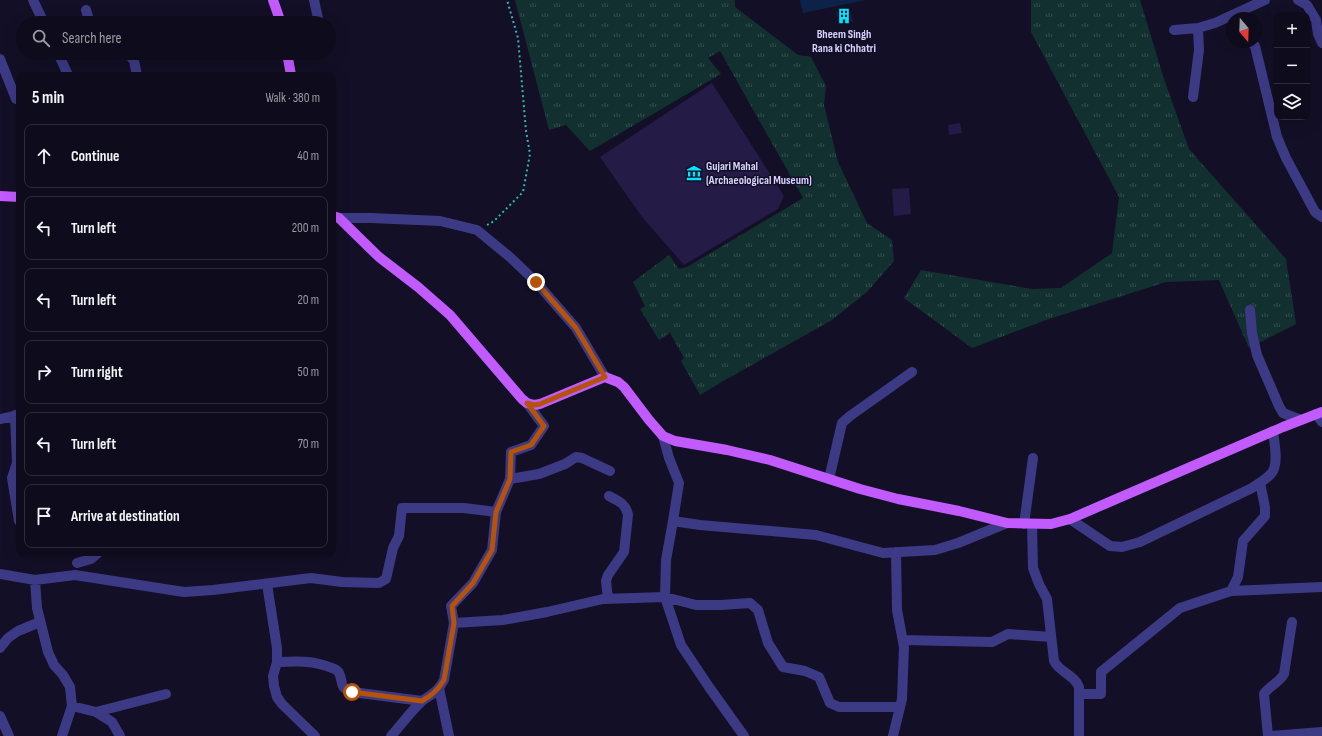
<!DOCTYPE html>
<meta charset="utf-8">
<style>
body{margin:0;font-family:"Sofia Sans Condensed",sans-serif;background:#171425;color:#f1f3f6}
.controls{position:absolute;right:12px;top:12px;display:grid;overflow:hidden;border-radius:8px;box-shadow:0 4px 16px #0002}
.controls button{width:36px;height:36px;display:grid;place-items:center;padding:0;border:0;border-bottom:1px solid #2e2b3b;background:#0e0b1c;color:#f1f3f6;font:20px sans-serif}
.compass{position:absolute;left:1226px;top:12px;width:36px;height:36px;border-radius:50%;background:#0e0b1c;box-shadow:0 4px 16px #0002;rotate:161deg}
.stop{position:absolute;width:12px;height:12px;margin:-9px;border:3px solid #b45309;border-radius:50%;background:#fff}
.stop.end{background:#b45309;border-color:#fff;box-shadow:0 1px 4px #0008}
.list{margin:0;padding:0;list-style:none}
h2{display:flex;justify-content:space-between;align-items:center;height:52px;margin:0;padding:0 16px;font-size:17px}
h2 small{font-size:13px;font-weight:400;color:#9b9ba3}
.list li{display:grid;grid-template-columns:26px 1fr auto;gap:12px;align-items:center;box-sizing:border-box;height:64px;margin:0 8px 8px;padding:0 8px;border:1px solid #2e2b3b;border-radius:8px}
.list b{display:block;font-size:15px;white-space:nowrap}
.list em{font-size:13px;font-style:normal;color:#9b9ba3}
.icon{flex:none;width:22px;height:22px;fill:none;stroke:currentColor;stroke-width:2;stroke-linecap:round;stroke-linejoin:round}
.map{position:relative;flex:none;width:1322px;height:736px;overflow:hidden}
.search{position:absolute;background:#0e0b1c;box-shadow:0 4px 16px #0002;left:16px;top:16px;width:320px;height:44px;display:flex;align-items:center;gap:10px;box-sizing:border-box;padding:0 14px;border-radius:22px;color:#9b9ba3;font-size:15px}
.panel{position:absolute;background:#0e0b1c;box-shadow:0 4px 16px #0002;left:16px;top:72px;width:320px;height:484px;border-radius:8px}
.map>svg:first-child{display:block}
</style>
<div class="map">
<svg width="1322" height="736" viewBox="0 0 1322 736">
<defs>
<pattern id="grass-tufts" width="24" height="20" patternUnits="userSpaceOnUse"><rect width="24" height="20" fill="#12302f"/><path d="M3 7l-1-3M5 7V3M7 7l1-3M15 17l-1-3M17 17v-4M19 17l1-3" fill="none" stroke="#344d4e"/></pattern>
</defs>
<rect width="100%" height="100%" fill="#130f26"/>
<path fill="url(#grass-tufts)" d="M515,0H735V7L798,55L811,57L826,86L824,105L838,162L867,223L892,240L894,261L867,292L832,320L725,380L700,395L681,361L684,358L670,333L659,340L640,309L645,306L633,282L669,255L679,269L687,267L803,198L720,51L708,58L721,74L590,151L566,125L549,130Z
M1031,0H1140L1164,79L1189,149L1286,259L1296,324L1249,348L1219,280L1166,282L1046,320L972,348L904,298L921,270L1032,289L1061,288L1112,253L1119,197L1031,32Z"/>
<path fill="#0c2248" d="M800,0H866L803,13Z"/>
<path fill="#241b47" d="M849,8L853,21L840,25L836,12Z
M712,83L784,196L778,209L684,265L642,217L600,157Z
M960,123L962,133L949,135L948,125Z
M909,188L911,214L894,216L892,189Z"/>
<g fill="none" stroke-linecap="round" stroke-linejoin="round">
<path stroke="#2fb8b0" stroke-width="2" stroke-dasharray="2 3" stroke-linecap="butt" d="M487,225L494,221L523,192L530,154L526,131L518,38L507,0"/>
<path stroke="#3d3a85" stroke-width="10" d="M33,0L44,23
M314,0L319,23
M1298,0L1307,5L1316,20L1318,34L1322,43
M86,10L90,23
M1174,30L1198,28L1215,23L1265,0
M1251,42L1255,46L1277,137L1286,158L1315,212L1322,217
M58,53L68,75
M128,53L134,61L137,75
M0,59L16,99
M1193,97L1199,50L1198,28
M339,218H371L440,221L477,230L511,258L536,282L576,328L605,377
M1250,310L1252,333L1257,355L1279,406L1283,413L1301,420
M1316,414L1322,422
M15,415L17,463L12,478L19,521
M0,419L19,415
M663,436L669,458L679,483L673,521L666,560L665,597L681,645L709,687L744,736
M510,479L539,474L565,464L576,457L582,458L610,471
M829,479L842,423L850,416L912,372
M496,512L510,479L511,452L531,445L544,426L527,403
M1070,519L1110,546L1122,547L1140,542L1252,488C1259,483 1271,477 1274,469C1278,458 1274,442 1273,431
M673,521L700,525L816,535L883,553L935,550L958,543L1007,523
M1024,524L1033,458
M1032,524L1033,568L1039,584L1047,599L1054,661C1059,672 1075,675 1079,687V736
M77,563L91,559L98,553
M0,574L35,580L75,575L184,592L213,590L311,578L342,582L379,583L386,579L393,548L399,536L402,508H464L496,512L492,550L473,583L451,606L454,623
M35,580L37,608L48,652L54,665L63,675L70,687L72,706L62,736
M267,584L277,648V662L273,676L274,686L277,697L282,704L315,736
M1231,591L1238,577L1243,541L1265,516V507L1260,483
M608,599L606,581L608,575L624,552L628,515C626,504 619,501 609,496
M903,640L992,642L1008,634L1051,637
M0,648L8,638L18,631L40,622
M277,662C296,661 313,660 332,668C335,669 338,670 339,673C344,683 338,687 352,692L422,701
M439,688L449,736
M1079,694H1101V672L1180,608L1231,591L1322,587
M72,706L96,712L112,722L120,736
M96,712L166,694
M0,716L9,736
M391,736C401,725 411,711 422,701C433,693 437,693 444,680L454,623L503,620L547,612L603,599L665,597L696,605H721L750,603L758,610L768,643L783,667L805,671L819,677L830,703L839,707H900
M893,736L902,699L904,647L897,610L896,552
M1268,736L1264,694C1270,685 1278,684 1284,674L1292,622
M1271,736L1322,732"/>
<path stroke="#c25bff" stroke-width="10" d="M273,0L281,23
M287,53L291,75
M0,196L19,197
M333,216L339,218L379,257L418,287L450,315L522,399L527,403L534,405L540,404L605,377L618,382L624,387L649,420L663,436L675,441L727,450L770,460L860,489L898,499L959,511L1007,523L1051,524L1070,519L1283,427L1322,412"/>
</g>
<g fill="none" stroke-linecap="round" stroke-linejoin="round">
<path stroke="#b45309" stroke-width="5" d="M352,692L422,701C432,695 438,690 444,680L454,623L452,606L473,583L492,550L496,512L510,479L511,452L531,445L544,426L527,403L534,405L540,404L605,377L576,328L536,282"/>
</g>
<defs>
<g id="building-bare" transform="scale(1.2)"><path d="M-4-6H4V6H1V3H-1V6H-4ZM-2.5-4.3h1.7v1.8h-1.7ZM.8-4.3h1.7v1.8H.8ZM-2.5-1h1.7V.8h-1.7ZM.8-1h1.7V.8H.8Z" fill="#00e5ff" stroke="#130f26" stroke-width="2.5" paint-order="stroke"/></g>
<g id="museum-bare" transform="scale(1.2)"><path d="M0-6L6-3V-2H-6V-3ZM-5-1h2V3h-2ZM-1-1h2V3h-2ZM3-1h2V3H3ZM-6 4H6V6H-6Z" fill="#00e5ff" stroke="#130f26" stroke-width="2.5" paint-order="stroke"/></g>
</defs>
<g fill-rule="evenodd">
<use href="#building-bare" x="844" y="16"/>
<use href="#museum-bare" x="694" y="173"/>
</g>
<g text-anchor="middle" stroke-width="3" stroke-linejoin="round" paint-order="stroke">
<g font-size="12" font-weight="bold" fill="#d9d4ff" stroke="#130f26">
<text x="844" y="38">Bheem Singh<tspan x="844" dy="14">Rana ki Chhatri</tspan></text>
<text x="706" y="170" text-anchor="start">Gujari Mahal<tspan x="706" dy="14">(Archaeological Museum)</tspan></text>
</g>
</g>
</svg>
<div class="controls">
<button>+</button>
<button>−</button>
<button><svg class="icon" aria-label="layers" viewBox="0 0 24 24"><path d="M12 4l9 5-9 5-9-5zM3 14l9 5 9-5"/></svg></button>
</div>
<svg class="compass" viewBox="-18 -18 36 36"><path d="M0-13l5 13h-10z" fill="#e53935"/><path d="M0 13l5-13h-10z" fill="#9b9ba3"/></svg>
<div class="stop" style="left:352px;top:692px"></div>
<div class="stop end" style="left:536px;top:282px"></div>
<div class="search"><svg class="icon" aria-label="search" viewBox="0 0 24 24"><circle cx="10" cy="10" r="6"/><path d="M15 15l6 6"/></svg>Search here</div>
<section class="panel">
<h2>5 min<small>Walk · 380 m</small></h2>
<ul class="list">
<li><svg class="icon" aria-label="ahead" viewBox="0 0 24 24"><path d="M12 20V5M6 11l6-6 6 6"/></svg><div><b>Continue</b></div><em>40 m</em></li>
<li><svg class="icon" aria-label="left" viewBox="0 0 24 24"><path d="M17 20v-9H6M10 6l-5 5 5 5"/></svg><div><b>Turn left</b></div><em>200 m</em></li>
<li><svg class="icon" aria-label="left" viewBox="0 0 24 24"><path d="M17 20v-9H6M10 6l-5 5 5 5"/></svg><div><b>Turn left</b></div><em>20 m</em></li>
<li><svg class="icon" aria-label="right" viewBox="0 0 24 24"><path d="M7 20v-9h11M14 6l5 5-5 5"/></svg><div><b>Turn right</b></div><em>50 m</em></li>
<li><svg class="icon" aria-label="left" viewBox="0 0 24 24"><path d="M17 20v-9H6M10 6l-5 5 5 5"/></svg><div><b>Turn left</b></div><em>70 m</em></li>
<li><svg class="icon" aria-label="arrive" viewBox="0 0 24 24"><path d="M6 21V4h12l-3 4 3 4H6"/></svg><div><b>Arrive at destination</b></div></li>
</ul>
</section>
</div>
